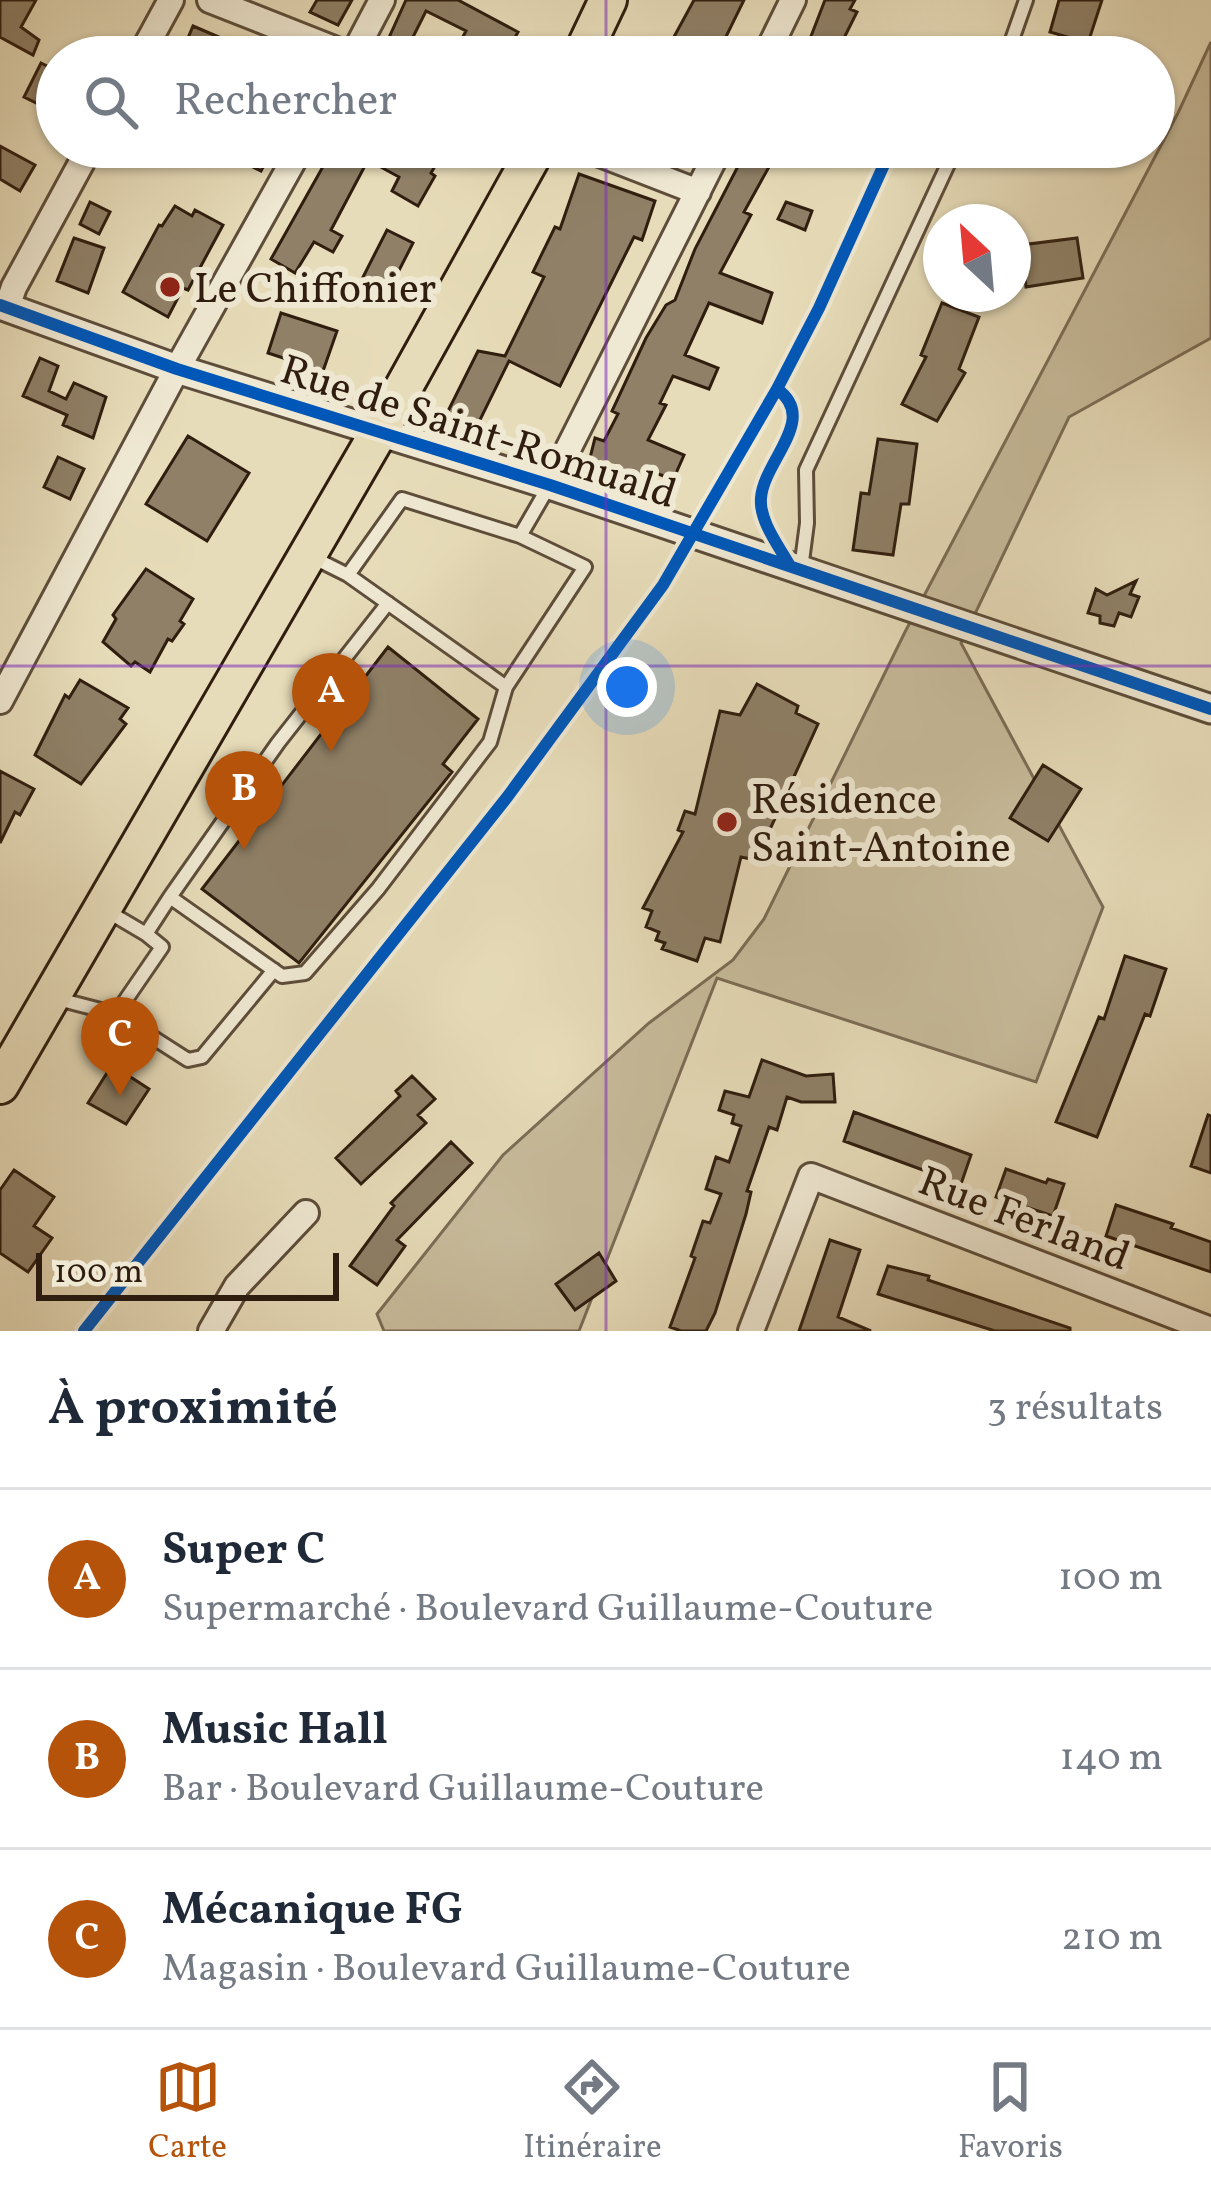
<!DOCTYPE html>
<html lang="fr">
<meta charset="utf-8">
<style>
body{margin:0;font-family:Vollkorn,serif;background:#f6f6f7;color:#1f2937}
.compass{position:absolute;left:923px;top:204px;width:108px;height:108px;border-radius:50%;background:#fff;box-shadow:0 3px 9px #0004;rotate:334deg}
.scale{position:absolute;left:36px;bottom:30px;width:303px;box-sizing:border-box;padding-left:12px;border:6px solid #2f1d0f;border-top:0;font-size:33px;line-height:42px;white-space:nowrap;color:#2f1d0f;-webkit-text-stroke:9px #efe8d2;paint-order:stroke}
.you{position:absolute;left:627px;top:687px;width:42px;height:42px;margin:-30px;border:9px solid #fff;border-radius:50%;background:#1a73e8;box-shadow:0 0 0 18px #1a73e833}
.badge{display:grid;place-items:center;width:78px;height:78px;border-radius:50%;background:#b45309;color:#fff;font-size:39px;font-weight:700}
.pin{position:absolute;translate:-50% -99px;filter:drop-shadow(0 3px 6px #0008)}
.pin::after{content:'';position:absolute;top:63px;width:42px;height:36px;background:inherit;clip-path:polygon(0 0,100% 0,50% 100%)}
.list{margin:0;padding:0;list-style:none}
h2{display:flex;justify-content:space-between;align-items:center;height:156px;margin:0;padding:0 48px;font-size:51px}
h2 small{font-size:39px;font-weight:400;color:#747a83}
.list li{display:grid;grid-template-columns:78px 1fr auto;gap:36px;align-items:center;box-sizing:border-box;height:180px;padding:0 48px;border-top:3px solid #e0e1e3}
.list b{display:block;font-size:45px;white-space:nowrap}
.list p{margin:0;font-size:39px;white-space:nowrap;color:#747a83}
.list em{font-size:39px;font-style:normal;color:#747a83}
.icon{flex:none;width:66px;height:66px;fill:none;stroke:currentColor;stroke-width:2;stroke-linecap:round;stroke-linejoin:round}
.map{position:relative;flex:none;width:1211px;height:1331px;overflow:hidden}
.search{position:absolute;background:#fff;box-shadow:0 3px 9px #0004;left:36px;right:36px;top:36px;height:132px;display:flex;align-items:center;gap:30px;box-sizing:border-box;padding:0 42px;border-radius:66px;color:#747a83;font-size:45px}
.sheet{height:696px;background:#fff}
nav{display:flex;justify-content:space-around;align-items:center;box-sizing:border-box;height:168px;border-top:3px solid #e0e1e3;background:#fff;font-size:33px;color:#747a83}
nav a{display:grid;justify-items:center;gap:6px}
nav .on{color:#b45309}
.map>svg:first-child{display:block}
</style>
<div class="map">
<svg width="1211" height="1331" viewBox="0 0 1211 1331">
<rect width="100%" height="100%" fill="#e7dcb9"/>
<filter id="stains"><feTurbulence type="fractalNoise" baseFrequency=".00167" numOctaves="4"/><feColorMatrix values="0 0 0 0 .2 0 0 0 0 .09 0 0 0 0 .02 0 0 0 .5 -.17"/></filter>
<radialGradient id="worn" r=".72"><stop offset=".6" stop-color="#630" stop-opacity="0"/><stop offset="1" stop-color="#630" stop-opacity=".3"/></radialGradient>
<path fill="#c8bc9c" stroke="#7c6c56" stroke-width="3" d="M1211,42V338L1069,417L961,643L1103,907L1036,1082L717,978L579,1331H384L377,1314L503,1155L649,1023L733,960L764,919L905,632L1178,113Z"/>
<path fill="#8f8067" stroke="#2f1d0f" stroke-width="3" d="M0,0H36L21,27L39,40L33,55L0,37Z
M317,0H352L338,25L310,12Z
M406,0H458L518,32L504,57H452L466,31L426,11L406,51L387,42Z
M694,0H744L716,57H663Z
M825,0H855L850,9L857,12L842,42L878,57H803Z
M1059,0H1102L1088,43L1050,32Z
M193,26L221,38L220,42L246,57H180Z
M41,63L57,71V113L24,97Z
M0,146L35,165L20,191L0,179Z
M244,147H261L271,152L261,171L237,159Z
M334,147H383L415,164L422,152L438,161L431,173L435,176L418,206L392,191L399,177L368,160L331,230L342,236L333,252L314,242L295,273L271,259Z
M748,147H780L744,212L751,215L720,273L772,293L762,323L709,303L685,355L718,368L709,389L673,376L660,403L666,405L648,440L684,455L673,480L649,470L641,489L587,470L595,438L604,441L618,414L612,411L646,338L666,305L675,300L695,249Z
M579,174L655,201L642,240L634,237L560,386L509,361L476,428L447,413L478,351L505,356L544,277L533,272L555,227L560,229Z
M90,202L110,212L99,234L80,224Z
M786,202L812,211L805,230L778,219Z
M175,206L192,216L195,210L223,225L188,290L183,288L168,317L123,292L159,225L162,226Z
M387,230L413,243L389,290L363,277Z
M74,238L104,248L88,293L57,281Z
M1077,238L1083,278L1026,287L1025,278L1013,279V246Z
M942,303L979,317L959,369L965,373L937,421L902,404L926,357L921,355Z
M281,313L337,331L323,371L268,353Z
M40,358L58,366L49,391L66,399L74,383L106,397L93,438L63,425L67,415L23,396Z
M188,436L249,473L207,541L146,504Z
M878,439L917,444L909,504H901L893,555L853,550L861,493L869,494Z
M58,457L84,469L70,499L44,487Z
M146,569L193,599L180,621L184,624L172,641L168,639L150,672L135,662L131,666L103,642L116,619L113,615Z
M1136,581L1130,594L1139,597L1131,617L1119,613L1114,626L1100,623V616L1088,613L1096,589L1107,595Z
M388,647L478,719L443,764L452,772L299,963L202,889Z
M80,680L128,708L120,719L126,724L81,784L35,755L65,695L69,698Z
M757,684L798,706L796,713L818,724L756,860L741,857L720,942L705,938L697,961L662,949L665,943L656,940L659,932L646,927L652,911L643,908L683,832L678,830L685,811L695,814L720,711L740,715Z
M1043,765L1081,789L1048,841L1010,818Z
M0,771L34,789L20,815L15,812L0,843Z
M1125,956L1166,969L1150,1016L1145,1014L1097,1137L1056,1122L1099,1017L1104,1019Z
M762,1060L806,1076L833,1074L835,1102H801L787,1097L777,1130L769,1127L747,1191L751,1192L746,1214L715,1313L706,1331H681L670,1327L695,1258L691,1256L703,1221L710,1223L721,1194L706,1189L716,1157L729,1162L741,1126L732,1123L734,1115L719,1110L725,1091L749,1097Z
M112,1065L149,1089L126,1124L88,1103Z
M412,1076L435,1099L418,1115L426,1123L361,1184L336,1158L400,1096L396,1091Z
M854,1112L971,1155L961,1184L844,1141Z
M1208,1115L1211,1116V1173L1191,1166Z
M451,1142L472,1163L397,1240L405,1246L377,1285L350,1266L394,1206L391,1203Z
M1006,1169L1046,1183L1048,1179L1064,1184L1053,1216L996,1197Z
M14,1170L54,1197L34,1226L52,1238L28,1272L0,1253V1190Z
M1116,1205L1173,1224L1171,1228L1211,1242V1272L1106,1236Z
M830,1240L860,1250L838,1317L871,1331H799Z
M599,1253L616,1281L575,1310L556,1284Z
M888,1266L929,1276L928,1280L1070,1328V1331H995L878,1294Z"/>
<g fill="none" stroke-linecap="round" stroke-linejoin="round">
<g stroke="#5d4d3a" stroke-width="18">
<path id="service" d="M1006,57L1026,0
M312,557L348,575L402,499L520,536L549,486
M801,569L807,523L806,470L956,147
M348,575L506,687L585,567L520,536
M388,603L278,743L170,897L282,976L305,973L378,889L490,742L506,687
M107,911L146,934L170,897
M58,999L116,1014L162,947L146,934
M116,1014L188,1060L202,1057L274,970"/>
</g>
<g stroke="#5d4d3a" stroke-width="30">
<path id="minor" d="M210,0L354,57
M140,57L171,0
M352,57L382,0
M765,57L793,0
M582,147L698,192
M7,307L14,287L90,147
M550,485L720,147
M0,701L177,369L301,147
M211,1331L237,1286L306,1213
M751,1331L811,1176L1211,1330"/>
</g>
<g stroke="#5d4d3a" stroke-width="33">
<path id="tertiary" d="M0,305L177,369L550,485L1211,709"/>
</g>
<g stroke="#2f1d0f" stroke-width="42">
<path id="primary" d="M581,57L608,0
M0,1085L380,430L537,147"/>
</g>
<use href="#service" stroke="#efe8d2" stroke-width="12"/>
<use href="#minor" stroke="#efe8d2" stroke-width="24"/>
<use href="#tertiary" stroke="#efe8d2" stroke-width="27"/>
<use href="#primary" stroke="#e7dcb9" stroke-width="36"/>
<g stroke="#efe8d2" stroke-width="20">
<path id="cycleway" d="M0,305L177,369L550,485L1211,709
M777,389C819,419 764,460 761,498C759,521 779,546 790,566
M84,1331L508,796L663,585L777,389L819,308L892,147"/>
</g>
<use href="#cycleway" stroke="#0057b8" stroke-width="12"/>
</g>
<path fill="none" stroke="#7b2cbf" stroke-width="3" stroke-opacity="0.55" d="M606,0V57M606,147V1331M0,666H1211"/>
<g fill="#8f2418" stroke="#efe8d2" stroke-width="4.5">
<circle cx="170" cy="287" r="12"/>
<circle cx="727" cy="822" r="12"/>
</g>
<g text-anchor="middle" stroke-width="12" stroke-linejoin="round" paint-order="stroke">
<g font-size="42" fill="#2f1d0f" stroke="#efe8d2" text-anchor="start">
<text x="194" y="302">Le Chiffonier</text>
<text x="751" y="813">Résidence<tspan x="751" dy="48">Saint-Antoine</tspan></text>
</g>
<g font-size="42" fill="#2f1d0f" stroke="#efe8d2">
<text transform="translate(479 430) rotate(18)" y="15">Rue de Saint-Romuald</text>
<text transform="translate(1025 1217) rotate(21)" y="15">Rue Ferland</text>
</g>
</g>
<rect width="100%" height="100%" filter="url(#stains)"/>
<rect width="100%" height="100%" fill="url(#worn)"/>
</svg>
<svg class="compass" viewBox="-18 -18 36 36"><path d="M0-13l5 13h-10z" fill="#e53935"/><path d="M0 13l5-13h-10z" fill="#747a83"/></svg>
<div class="scale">100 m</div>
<div class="you"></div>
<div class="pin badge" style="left:331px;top:752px">A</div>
<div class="pin badge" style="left:244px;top:850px">B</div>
<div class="pin badge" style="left:120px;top:1096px">C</div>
<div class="search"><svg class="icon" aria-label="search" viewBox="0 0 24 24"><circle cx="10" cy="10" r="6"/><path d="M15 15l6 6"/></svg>Rechercher</div>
</div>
<section class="sheet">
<h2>À proximité<small>3 résultats</small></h2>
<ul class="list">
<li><span class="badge">A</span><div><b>Super C</b><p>Supermarché · Boulevard Guillaume-Couture</p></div><em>100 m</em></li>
<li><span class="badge">B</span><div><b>Music Hall</b><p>Bar · Boulevard Guillaume-Couture</p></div><em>140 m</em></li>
<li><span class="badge">C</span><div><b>Mécanique FG</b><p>Magasin · Boulevard Guillaume-Couture</p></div><em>210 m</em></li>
</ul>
</section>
<nav>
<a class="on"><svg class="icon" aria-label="map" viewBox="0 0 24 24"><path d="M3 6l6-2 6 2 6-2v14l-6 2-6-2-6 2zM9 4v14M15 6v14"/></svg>Carte</a>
<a><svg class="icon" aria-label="directions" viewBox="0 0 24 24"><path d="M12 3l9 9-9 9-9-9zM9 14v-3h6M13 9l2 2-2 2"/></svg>Itinéraire</a>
<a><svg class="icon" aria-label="saved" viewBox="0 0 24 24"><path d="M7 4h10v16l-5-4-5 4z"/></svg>Favoris</a>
</nav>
